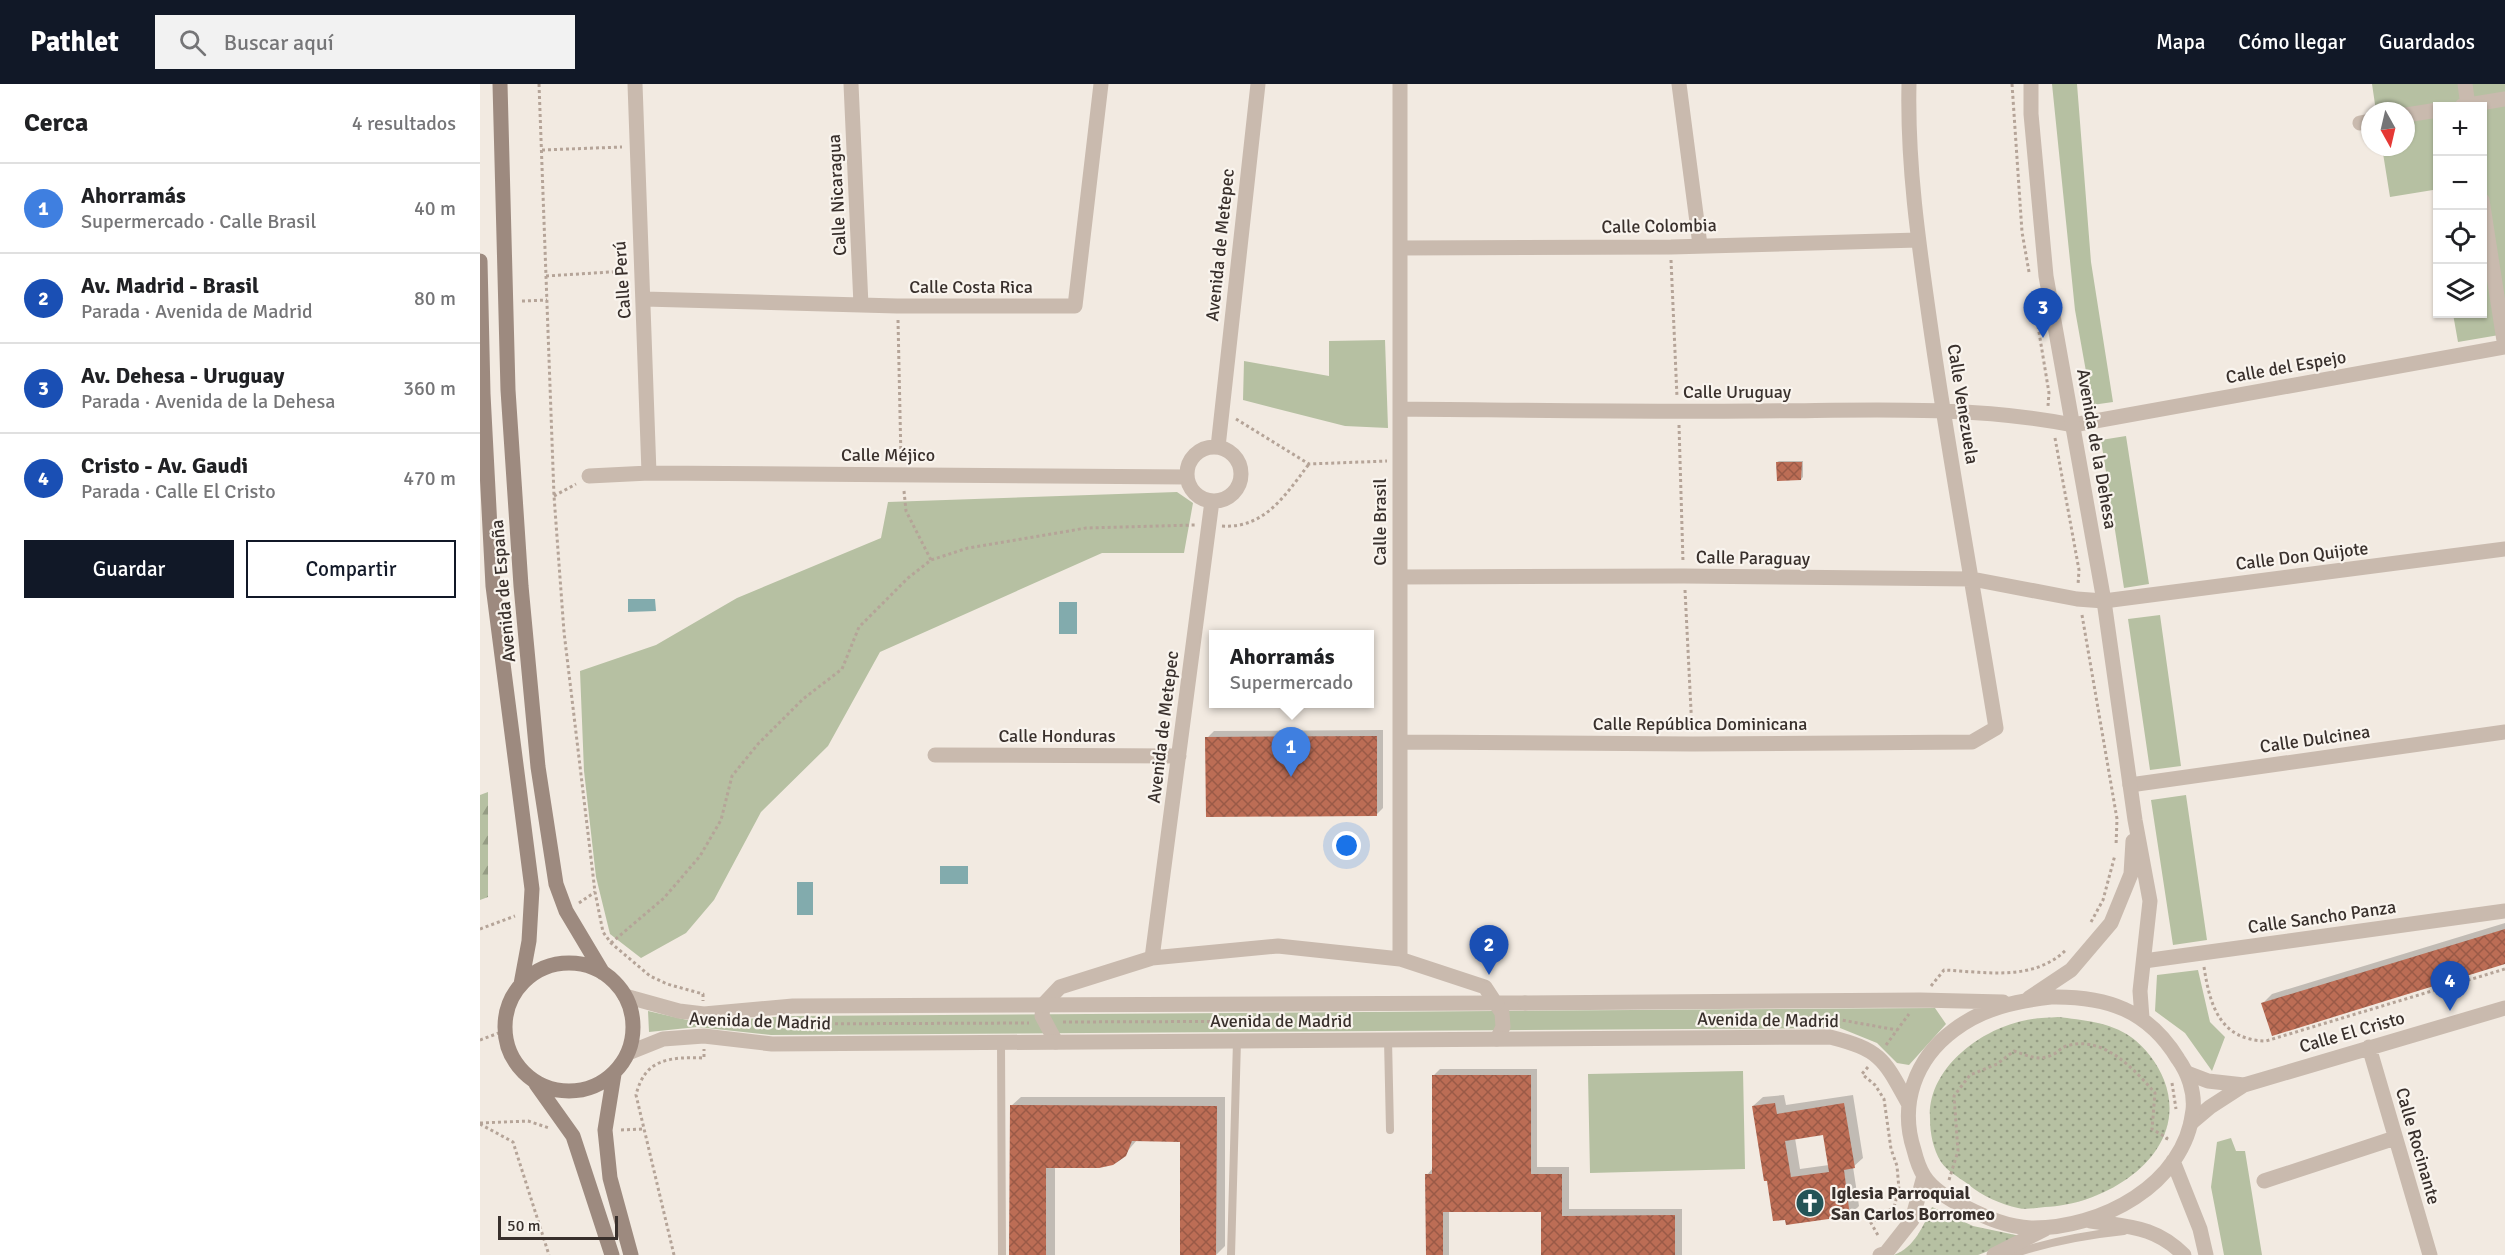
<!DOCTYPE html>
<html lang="es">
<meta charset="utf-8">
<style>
body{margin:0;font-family:Signika,sans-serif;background:#f2f2f2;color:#202124}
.controls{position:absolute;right:18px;top:18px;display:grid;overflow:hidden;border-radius:0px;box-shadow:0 2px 4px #0004}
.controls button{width:54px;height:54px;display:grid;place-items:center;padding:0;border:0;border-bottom:2px solid #e0e0e0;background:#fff;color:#202124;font:30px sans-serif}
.compass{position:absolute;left:1881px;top:18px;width:54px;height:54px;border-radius:50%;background:#fff;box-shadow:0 2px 4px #0004;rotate:172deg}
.scale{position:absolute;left:18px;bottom:15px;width:120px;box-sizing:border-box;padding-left:6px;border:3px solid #39302c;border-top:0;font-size:16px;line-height:21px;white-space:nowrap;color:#39302c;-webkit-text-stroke:4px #f9f4ee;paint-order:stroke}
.you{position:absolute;left:867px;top:762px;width:21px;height:21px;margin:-15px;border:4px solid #fff;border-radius:50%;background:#1a73e8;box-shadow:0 0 0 9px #1a73e833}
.badge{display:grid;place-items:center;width:39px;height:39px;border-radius:50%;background:#111827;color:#fff;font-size:20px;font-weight:700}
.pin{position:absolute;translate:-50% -50px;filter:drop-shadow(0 2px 3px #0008)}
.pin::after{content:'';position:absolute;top:32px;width:21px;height:18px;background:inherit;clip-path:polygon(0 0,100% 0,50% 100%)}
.popup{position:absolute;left:729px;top:546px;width:165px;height:78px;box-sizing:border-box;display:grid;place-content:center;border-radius:0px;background:#fff;filter:drop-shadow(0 2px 4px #0005);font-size:20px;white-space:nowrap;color:#757577}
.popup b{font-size:22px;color:#202124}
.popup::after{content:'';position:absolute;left:50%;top:100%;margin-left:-12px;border:12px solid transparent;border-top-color:#fff}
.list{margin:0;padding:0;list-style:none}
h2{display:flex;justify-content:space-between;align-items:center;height:78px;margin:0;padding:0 24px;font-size:26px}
h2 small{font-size:20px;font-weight:400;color:#757577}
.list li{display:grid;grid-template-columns:39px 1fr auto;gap:18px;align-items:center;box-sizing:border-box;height:90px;padding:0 24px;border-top:2px solid #e0e0e0}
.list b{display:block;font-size:22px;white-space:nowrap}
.list p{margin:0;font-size:20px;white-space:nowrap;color:#757577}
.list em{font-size:20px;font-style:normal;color:#757577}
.actions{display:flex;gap:12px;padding:18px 24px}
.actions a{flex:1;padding:14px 0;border:2px solid #111827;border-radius:0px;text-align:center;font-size:21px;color:#111827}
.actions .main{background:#111827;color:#fff}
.icon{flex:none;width:33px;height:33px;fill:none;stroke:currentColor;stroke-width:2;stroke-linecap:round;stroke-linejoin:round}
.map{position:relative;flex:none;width:2025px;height:1171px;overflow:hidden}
header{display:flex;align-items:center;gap:36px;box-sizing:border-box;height:84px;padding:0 30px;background:#111827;color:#fff}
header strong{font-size:28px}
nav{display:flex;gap:33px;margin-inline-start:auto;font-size:21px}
.search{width:420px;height:54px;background:#f2f2f2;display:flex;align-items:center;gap:15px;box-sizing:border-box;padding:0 21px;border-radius:0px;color:#757577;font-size:22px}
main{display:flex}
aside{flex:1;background:#fff}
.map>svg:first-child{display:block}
</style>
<header>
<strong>Pathlet</strong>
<div class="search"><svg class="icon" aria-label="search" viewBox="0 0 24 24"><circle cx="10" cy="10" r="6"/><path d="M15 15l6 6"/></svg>Buscar aquí</div>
<nav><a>Mapa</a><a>Cómo llegar</a><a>Guardados</a></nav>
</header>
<main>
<aside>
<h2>Cerca<small>4 resultados</small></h2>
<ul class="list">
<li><span class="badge" style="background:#3f7fe0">1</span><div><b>Ahorramás</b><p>Supermercado · Calle Brasil</p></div><em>40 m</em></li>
<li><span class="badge" style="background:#1a4fb4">2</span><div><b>Av. Madrid - Brasil</b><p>Parada · Avenida de Madrid</p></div><em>80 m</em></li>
<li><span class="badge" style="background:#1a4fb4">3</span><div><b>Av. Dehesa - Uruguay</b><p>Parada · Avenida de la Dehesa</p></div><em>360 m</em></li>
<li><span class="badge" style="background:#1a4fb4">4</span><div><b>Cristo - Av. Gaudi</b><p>Parada · Calle El Cristo</p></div><em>470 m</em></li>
</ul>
<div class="actions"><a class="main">Guardar</a><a>Compartir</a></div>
</aside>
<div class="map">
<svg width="2025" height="1171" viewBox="0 0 2025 1171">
<defs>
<pattern id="forest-firs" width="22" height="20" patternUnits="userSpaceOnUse" patternTransform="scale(1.5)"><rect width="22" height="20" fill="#b6c0a2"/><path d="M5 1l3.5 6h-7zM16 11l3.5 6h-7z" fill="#959c84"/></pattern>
<pattern id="garden-dots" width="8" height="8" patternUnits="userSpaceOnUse" patternTransform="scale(1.5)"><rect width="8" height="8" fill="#b6c0a2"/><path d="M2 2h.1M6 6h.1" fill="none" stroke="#959c84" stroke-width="1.8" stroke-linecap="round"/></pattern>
<pattern id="building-cross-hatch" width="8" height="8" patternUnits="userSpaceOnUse" patternTransform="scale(1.5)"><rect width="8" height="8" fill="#bc6d55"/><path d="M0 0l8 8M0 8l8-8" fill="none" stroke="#9a5a47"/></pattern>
</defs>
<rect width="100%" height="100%" fill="#f2eae1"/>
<path fill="url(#forest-firs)" d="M8,708V813L0,816V711Z"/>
<path fill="#b6c0a2" d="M1572,0H1597L1611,178L1633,318L1612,321L1595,226Z
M1892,0H2025V250L1978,258L1973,230H2002V22H1958L1957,134L1953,106L1910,113L1902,63H1926V27H1896Z
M905,256L908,344L865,342L763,316L764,277L849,292V257Z
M1646,352L1669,500L1644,504L1621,356Z
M697,408L713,419L704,469H622L400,568L348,662L281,728L234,816L206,849L161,874L130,850L116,793L104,687L100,587L176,561L257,514L401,454L408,418Z
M1680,531L1701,682L1670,686L1648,535Z
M1706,711L1727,856L1693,861L1671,716Z
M1718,886L1730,938L1745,953L1732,987L1705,949L1675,927L1677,891Z
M1455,924L1466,940L1429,981L1417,979L1397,959L1360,944L291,951L217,943L169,948L168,927L216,938L311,932Z
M1263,987L1265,1085L1110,1089L1108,990Z
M1751,1054L1756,1067H1765L1782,1171H1744L1731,1103L1737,1058Z"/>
<path fill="url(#garden-dots)" d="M1578,933C1602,936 1630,938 1651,953C1665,963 1678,980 1684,996C1712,1068 1628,1121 1565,1123C1556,1124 1546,1126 1538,1124C1522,1121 1501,1111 1489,1101C1480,1094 1467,1087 1461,1078C1453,1065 1450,1049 1450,1035C1447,986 1498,947 1542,937C1553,934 1566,934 1578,933Z
M1452,1123L1493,1142L1545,1153L1498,1171H1414C1435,1163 1443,1142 1452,1123Z"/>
<path fill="#82abad" d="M148,515H175L176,527L148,528Z
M579,518H597V550H579Z
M460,782H488V800H460Z
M317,798H333V831H317Z"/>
<path fill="#0003" fill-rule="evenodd" d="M1299,377H1323V393L1321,395L1297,378Z
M903,646V724L896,731L727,654L734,647Z
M2025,839V879L1783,919L1792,910Z
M960,985H1057V1083H1089V1125H1202V1171H1063V1126H969V1171H947V1091L953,1084V992Z
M1304,1011L1306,1021L1373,1011L1383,1074L1373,1083L1379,1122L1370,1131L1307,1140L1273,1022L1283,1013ZM1344,1049L1349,1081L1320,1085L1315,1054Z
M541,1013H745V1162L736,1171H701L702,1056H657L645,1070L575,1082V1171H531V1022Z"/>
<path fill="url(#building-cross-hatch)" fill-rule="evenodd" d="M1296,378H1322L1321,396L1297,397Z
M897,652V732L726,733L725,653Z
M2025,845V880L1792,952L1781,919Z
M952,991H1051V1090H1082V1132L1195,1131V1171H1061V1128H963V1171H946L945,1090H952Z
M1295,1019L1297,1030L1364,1019L1375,1084L1364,1086L1370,1132L1306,1141L1305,1136L1293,1137L1287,1097H1284L1272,1022ZM1343,1051L1349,1088L1311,1093L1305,1057Z
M530,1021L737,1022L736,1171H700V1058L652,1057L646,1072L633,1081L619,1084H566V1171H529Z"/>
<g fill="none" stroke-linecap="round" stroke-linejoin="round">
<path stroke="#b5a498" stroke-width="3" stroke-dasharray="3 3" stroke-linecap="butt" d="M59,0L74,412L84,548L115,808L123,848L131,859L170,892L187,900L223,910V917
M1532,0L1542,148L1549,188
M62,66L142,63
M1191,176L1197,313
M66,192L146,187
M42,217L67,216
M418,236L421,376
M1557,236L1569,309L1568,322
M756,335L829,380L907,377
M1199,341L1203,478
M1575,354L1599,486L1598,501
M424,407L426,427L451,476
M74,412L96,400
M742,442C785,445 806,410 829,380
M1205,506L1212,646
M1602,531L1637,735L1636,762
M99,819L115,808
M1611,838L1623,816L1635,771
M0,845L35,832
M131,859L184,814L220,772L241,736L252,692L278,660L323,615L362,585L379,543L428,494L451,476L488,464L606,444L715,441
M1724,883C1730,922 1740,956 1786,957L2025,885
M1451,902L1464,886C1506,888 1554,898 1587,865
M1327,934H1350L1417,946
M583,938L864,937
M301,940L549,939
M0,956L24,947
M1406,961L1429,930
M1388,983L1382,990L1395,1001L1404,1015L1411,1065L1417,1082L1419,1105L1414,1123L1391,1139L1399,1153
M1692,999L1696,1025
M0,1039L48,1037L69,1044
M0,1040L33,1058L69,1171
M141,1046L163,1045
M1469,1096L1478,1067L1474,1012L1490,991L1517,980L1534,967C1548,972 1560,978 1574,970C1579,967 1583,962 1590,961C1625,953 1654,985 1675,1009L1672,1045L1687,1054L1686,1056
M194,1171L156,1011C165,974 190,973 224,974V965"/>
<path stroke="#c9baae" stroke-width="8" d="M908,956L910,1046
M521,958L522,1171
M751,1171L757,957
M1530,1171C1568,1158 1605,1151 1644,1147"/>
<path stroke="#c9baae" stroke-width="15" d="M155,0L169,389
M371,0L381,221
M920,0V875
M1199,0L1220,161
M1985,0L1988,22
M1982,22L2025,15
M1926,31L1958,26
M1880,39L1890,37
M2002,116L2025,263
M920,164L1191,163L1438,156
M164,215L417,222H595L621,0
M920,325C1037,326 1154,328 1271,327C1378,327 1487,320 1593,341L2025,263
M707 390a27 27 0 1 1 54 0a27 27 0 1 1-54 0Z
M738,363L778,0
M109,392L169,389L707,393
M920,493L1204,492L1492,495L1597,515L1624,517L2025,465
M920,658L1213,660L1492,658L1516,644C1495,513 1471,384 1452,253C1440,169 1427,85 1429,0
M455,671L699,672
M1650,701L2025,648
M672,874L732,417
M1664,877L2025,827
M1017,919H1045
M576,958L562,932L563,921L580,903L672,874L798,862L920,875L1005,903L1022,929L1023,943L1017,955
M1889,963L1950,1171
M1707,989L1728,997L1764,1001
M1711,1039L1730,1023L1764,1001L2025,924
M1784,1097L1915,1054"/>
<path stroke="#c9baae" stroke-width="15" d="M1551,0V30L1566,192L1624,517L1655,736L1670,817L1660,907L1662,934
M145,912L199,927L224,930L313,922L1017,919
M1571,913C1627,912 1668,926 1698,975C1708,989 1715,1008 1713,1026C1705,1101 1620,1145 1551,1144C1528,1143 1507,1134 1487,1124C1472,1117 1453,1106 1444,1092C1439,1084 1436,1074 1434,1066C1419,1020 1435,975 1474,946C1503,924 1536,917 1571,913Z
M1549,914L1591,886L1631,839L1651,790L1653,757
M1045,919L1440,916L1523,918
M148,969L183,955L224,952L292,960L1350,953C1401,966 1404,975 1428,1019
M1693,1077L1720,1145L1726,1171
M1611,1137C1649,1143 1675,1142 1704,1171
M1400,1171L1406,1169L1432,1136L1444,1092
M1514,1171L1565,1145"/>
<path stroke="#9d8a7f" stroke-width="15" d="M20,0L28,306L41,502L58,683L76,800L86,827L123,889
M0,177L3,310L13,502L52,805L49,857L41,900
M25 943a64 64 0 1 1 128 0a64 64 0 1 1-128 0Z
M134,990L125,1046L130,1094L151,1171
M56,1000L93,1052L132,1171"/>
</g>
<defs>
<g id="church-disc" transform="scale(1.5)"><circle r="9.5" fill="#245457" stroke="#f9f4ee"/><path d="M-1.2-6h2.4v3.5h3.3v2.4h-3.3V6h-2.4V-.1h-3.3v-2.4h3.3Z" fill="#fff"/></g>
</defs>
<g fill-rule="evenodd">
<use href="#church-disc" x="1330" y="1119"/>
</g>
<g text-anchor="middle" stroke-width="4.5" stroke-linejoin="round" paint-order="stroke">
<g font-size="18" fill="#39302c" stroke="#f9f4ee">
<text transform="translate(357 111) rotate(-93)" y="6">Calle Nicaragua</text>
<text transform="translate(1179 142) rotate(-1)" y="6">Calle Colombia</text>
<text transform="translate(740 161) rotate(-84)" y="6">Avenida de Metepec</text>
<text transform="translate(142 196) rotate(-94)" y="6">Calle Perú</text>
<text x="491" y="209">Calle Costa Rica</text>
<text transform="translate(1806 283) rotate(-10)" y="6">Calle del Espejo</text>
<text x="1257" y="314">Calle Uruguay</text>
<text transform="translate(1483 320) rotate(81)" y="6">Calle Venezuela</text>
<text transform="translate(1617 365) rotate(80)" y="6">Avenida de la Dehesa</text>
<text x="408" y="377">Calle Méjico</text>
<text transform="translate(900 438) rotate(-90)" y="6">Calle Brasil</text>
<text transform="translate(1822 472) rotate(-7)" y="6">Calle Don Quijote</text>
<text transform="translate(1273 474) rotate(1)" y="6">Calle Paraguay</text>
<text transform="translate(23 507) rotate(-95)" y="6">Avenida de España</text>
<text x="1220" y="646">Calle República Dominicana</text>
<text transform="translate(683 643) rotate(-83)" y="6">Avenida de Metepec</text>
<text x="577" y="658">Calle Honduras</text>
<text transform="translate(1835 655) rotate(-8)" y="6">Calle Dulcinea</text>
<text transform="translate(1842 833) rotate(-8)" y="6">Calle Sancho Panza</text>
<text transform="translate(1288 936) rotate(1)" y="6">Avenida de Madrid</text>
<text transform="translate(280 937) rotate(2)" y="6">Avenida de Madrid</text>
<text x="801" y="943">Avenida de Madrid</text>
<text transform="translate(1872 948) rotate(-16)" y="6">Calle El Cristo</text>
<text transform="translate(1938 1062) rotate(74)" y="6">Calle Rocinante</text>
</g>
<g font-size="18" font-weight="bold" fill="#39302c" stroke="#f9f4ee" text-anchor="start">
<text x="1351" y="1115">Iglesia Parroquial<tspan x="1351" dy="21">San Carlos Borromeo</tspan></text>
</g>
</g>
</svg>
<div class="controls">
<button>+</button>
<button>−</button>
<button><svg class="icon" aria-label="locate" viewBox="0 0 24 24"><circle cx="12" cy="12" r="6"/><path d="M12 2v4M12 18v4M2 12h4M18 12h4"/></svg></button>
<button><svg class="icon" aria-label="layers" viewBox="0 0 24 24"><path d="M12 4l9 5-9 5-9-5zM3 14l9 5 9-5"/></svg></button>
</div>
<svg class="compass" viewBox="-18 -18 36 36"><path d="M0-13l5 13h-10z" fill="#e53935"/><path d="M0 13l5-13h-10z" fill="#757577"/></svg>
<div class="scale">50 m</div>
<div class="you"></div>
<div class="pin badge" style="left:811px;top:693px;background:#3f7fe0">1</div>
<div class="popup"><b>Ahorramás</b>Supermercado</div>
<div class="pin badge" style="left:1009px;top:891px;background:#1a4fb4">2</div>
<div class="pin badge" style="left:1563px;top:254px;background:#1a4fb4">3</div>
<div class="pin badge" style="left:1970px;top:927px;background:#1a4fb4">4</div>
</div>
</main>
